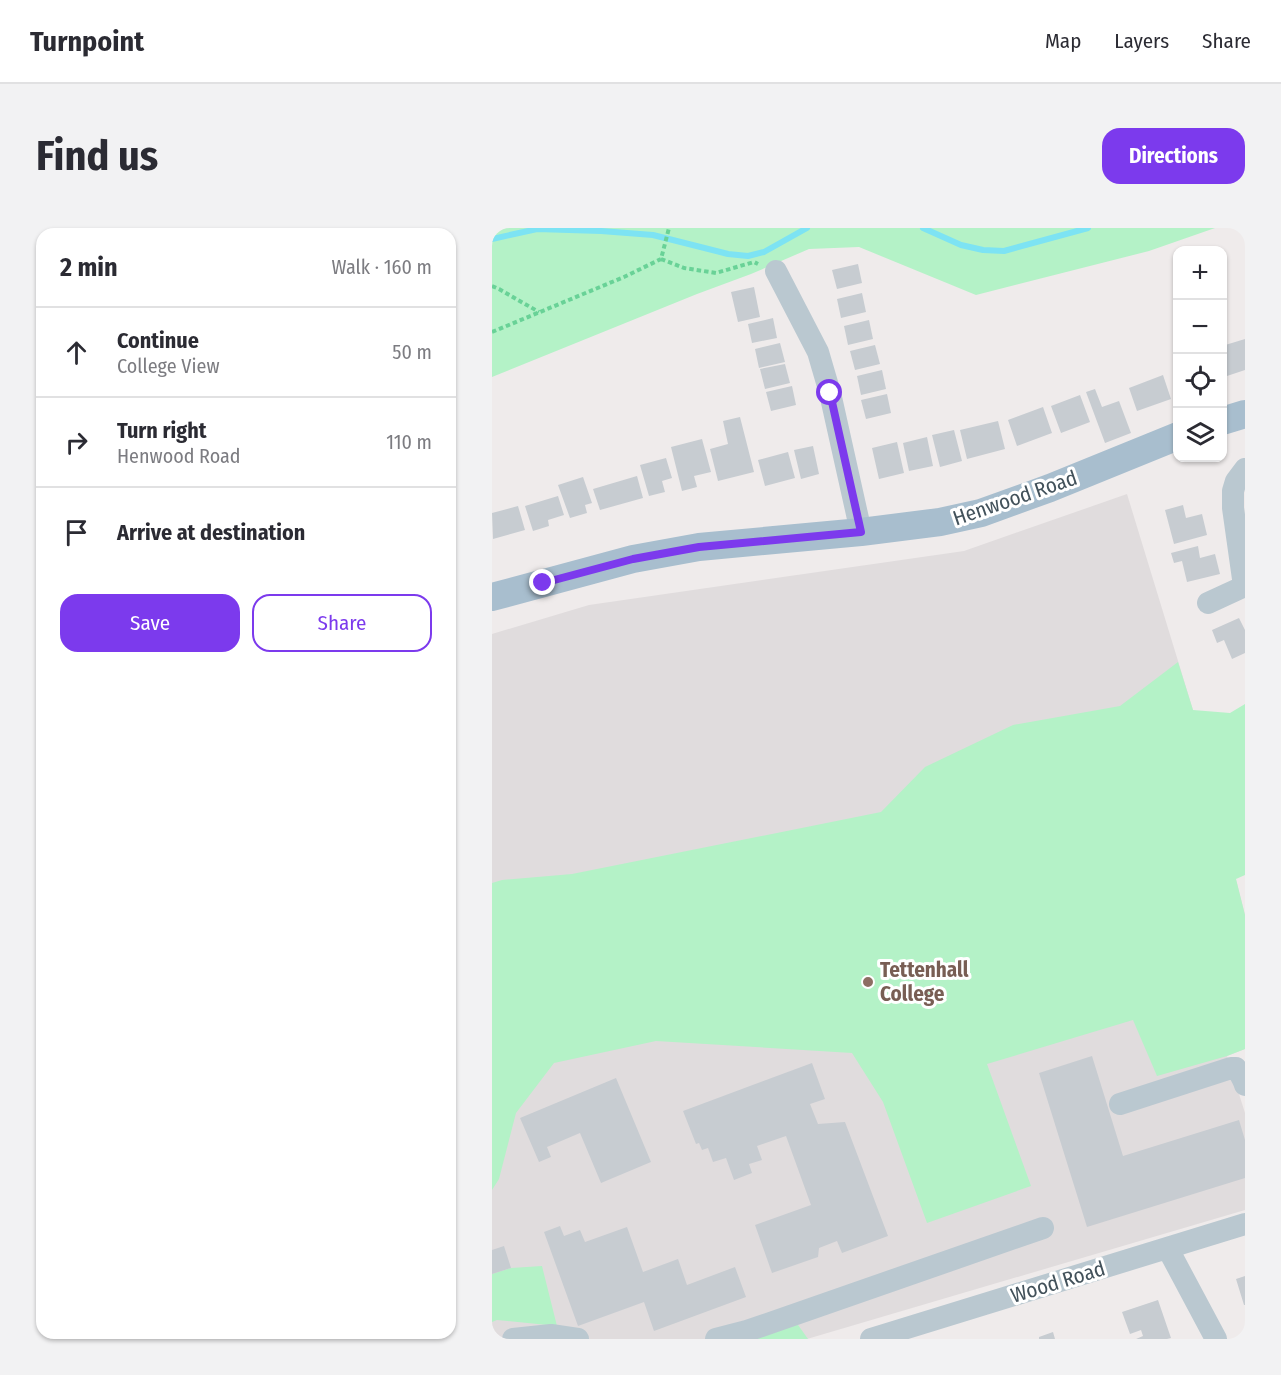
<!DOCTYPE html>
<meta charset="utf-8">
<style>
body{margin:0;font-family:"Fira Sans Condensed",sans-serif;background:#f2f2f3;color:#2b2b33}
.controls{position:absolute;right:18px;top:18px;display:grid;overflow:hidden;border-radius:12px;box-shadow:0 2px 4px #0004}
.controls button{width:54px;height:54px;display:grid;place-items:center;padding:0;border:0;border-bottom:2px solid #e1e1e2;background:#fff;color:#2b2b33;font:30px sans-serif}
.stop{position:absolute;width:18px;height:18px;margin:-14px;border:4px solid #7c3aed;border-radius:50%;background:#fff}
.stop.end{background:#7c3aed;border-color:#fff;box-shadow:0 2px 6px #0008}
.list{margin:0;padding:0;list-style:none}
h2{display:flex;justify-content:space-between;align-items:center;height:78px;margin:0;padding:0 24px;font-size:26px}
h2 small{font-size:20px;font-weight:400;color:#7c7c81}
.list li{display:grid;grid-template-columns:39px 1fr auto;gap:18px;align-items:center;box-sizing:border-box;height:90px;padding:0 24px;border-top:2px solid #e1e1e2}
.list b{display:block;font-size:22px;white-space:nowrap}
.list p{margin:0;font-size:20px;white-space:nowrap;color:#7c7c81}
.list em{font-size:20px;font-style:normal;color:#7c7c81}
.actions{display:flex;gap:12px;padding:18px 24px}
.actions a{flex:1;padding:14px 0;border:2px solid #7c3aed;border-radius:18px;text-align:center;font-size:21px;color:#7c3aed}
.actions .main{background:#7c3aed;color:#fff}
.icon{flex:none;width:33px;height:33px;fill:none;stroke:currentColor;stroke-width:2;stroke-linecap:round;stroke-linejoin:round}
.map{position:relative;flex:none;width:753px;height:1111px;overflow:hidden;border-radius:18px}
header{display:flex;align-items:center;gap:36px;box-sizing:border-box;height:84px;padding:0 30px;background:#fff;border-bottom:2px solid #e1e1e2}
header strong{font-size:28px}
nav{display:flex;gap:33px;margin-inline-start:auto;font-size:21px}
.intro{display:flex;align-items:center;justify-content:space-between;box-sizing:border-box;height:144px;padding:0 36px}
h1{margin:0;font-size:42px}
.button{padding:15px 27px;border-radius:18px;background:#7c3aed;color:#fff;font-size:21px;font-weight:700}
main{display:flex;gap:36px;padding:0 36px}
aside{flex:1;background:#fff;border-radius:18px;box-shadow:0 2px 4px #0004}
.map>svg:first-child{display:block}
</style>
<header>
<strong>Turnpoint</strong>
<nav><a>Map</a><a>Layers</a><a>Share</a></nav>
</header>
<div class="intro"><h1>Find us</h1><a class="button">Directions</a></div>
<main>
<aside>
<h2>2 min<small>Walk · 160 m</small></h2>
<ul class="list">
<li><svg class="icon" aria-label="ahead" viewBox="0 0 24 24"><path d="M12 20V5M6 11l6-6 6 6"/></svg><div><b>Continue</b><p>College View</p></div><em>50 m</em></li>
<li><svg class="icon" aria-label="right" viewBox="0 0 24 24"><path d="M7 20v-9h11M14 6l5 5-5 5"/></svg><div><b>Turn right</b><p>Henwood Road</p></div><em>110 m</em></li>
<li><svg class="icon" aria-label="arrive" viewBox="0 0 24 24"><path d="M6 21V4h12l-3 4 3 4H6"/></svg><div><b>Arrive at destination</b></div></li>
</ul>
<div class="actions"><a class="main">Save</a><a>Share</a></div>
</aside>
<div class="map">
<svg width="753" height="1111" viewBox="0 0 753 1111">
<rect width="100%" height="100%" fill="#efebeb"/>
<path fill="#e0dcdd" d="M635,266L701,482L753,687V821L735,828L753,885V982L315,1111H0V406L97,377L472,323Z"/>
<path fill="#b4f2c7" d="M0,0H723L657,23L484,67L367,19L317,21L259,46L205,66L0,149Z
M686,434L701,482L738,485L753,476V647L744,651L753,687V821L735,828L665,848L641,792L495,836L539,958L435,995L391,874L360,825L164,813L62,835L24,885L7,951L0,962V655L10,652L80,646L389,584L433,539L521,497L628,478Z
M50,1038L65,1098L5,1092L0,1094V1046L19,1040Z
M304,1094L316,1111H255Z"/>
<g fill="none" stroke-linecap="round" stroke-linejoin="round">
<path stroke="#7de3f3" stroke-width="6" d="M431,0L469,17L491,22L512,23L596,0
M0,11L45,1L109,3L161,7L236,26L256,28L272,24L315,0"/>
</g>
<path fill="#c7ccd1" d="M366,36L370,55L345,61L340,42Z
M262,59L268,89L246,94L239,64Z
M370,65L374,84L349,90L345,71Z
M281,90L285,110L260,115L256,96Z
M377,92L381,111L356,117L352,98Z
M753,111V142L732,149L730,144V118Z
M288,115L293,134L267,140L263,121Z
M383,117L388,136L363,142L358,123Z
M293,136L298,155L273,161L268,141Z
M390,142L394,161L369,167L365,148Z
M671,147L679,171L645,183L637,160Z
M300,158L304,177L279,183L274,164Z
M603,161L610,179L627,173L639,205L613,215L594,164Z
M395,166L399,185L374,191L369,172Z
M588,167L598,194L569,205L559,178Z
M551,179L560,205L525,218L516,192Z
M248,189L262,244L226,253L218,221L236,216L231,193Z
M506,193L513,221L475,231L468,202Z
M462,202L470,233L448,239L440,207Z
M435,209L441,238L417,243L411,215Z
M210,211L219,244L202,248L205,259L190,263L179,219Z
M405,214L412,245L387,251L380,220Z
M321,218L327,246L309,251L302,222Z
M296,224L303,250L273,258L266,232Z
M174,230L180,250L170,253L173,264L157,268L148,237Z
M145,248L151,270L108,282L101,261Z
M91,249L100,275L93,277L95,285L78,290L66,257Z
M66,268L72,287L56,292L57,298L41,303L33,278Z
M691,277L694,290L710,286L715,307L682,316L673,282Z
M26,278L33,302L1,311L0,285Z
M706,318L708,330L723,326L728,346L695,354L690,333L682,335L679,325Z
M747,390L753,402V425L740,431L732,412L725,415L720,402Z
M600,828L631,928L747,892L753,912V950L595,999L547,845Z
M320,835L333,871L318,876L326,896L353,894L396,1008L350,1025L345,1013L327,1020L326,1029L280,1045L263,997L319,977L294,908L265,918L270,932L257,936L260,945L242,952L234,930L221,934L216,920L210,922L207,915L204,916L191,883Z
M124,850L159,934L109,955L88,905L55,919L59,929L47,934L28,890Z
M68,998L72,1008L88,1002L93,1014L135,999L151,1044L186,1031L195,1057L243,1039L254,1069L162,1103L152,1074L86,1098L52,1004Z
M12,1018L19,1040L0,1046V1022Z
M753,1048V1077H752L744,1051Z
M666,1072L679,1110L675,1111H644L651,1108L649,1102L638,1106L630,1084Z
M561,1104L563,1111H547V1109Z"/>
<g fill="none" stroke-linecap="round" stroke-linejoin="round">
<path stroke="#69d297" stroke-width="4" stroke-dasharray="4.5 3" stroke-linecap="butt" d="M169,31L192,40L224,45L262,34L266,36
M0,58L7,61L47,84
M0,104L132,49L169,31L177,0"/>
<path stroke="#bac8d0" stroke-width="22" d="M284,43L326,124L338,165L369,304
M752,358L741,280V263L744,253L753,241
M716,375L753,358
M628,876L739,840H744C748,846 751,850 753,857
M676,1021L724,1111
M21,1111L59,1107L86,1111
M224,1111L255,1103L551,1000
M379,1111L753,996"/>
<path stroke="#a8bece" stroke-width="28" d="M730,193L753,186
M0,369L141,331L207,319L369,304L448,294L489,285L558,260L686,208"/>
</g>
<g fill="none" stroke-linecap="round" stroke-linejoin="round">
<path stroke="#7c3aed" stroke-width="8" d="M51,355L141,331L207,319L369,304L338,165"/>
</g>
<circle fill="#8d6e63" stroke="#fff" stroke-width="2" cx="376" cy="754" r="6"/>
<g text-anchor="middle" stroke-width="6" stroke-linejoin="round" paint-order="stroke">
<g font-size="21" fill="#42515a" stroke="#fff">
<text transform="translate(523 270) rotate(-19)" y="7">Henwood Road</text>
<text transform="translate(566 1054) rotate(-17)" y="7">Wood Road</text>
</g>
<g font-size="21" font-weight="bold" fill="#785e54" stroke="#fff" text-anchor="start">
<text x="388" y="749">Tettenhall<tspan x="388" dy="24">College</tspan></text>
</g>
</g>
</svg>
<div class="controls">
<button>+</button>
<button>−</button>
<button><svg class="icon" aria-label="locate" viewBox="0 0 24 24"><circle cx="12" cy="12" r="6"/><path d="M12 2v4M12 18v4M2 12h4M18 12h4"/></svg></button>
<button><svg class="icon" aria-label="layers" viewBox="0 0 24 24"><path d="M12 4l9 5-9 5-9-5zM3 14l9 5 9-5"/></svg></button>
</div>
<div class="stop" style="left:338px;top:165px"></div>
<div class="stop end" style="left:51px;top:355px"></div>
</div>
</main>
